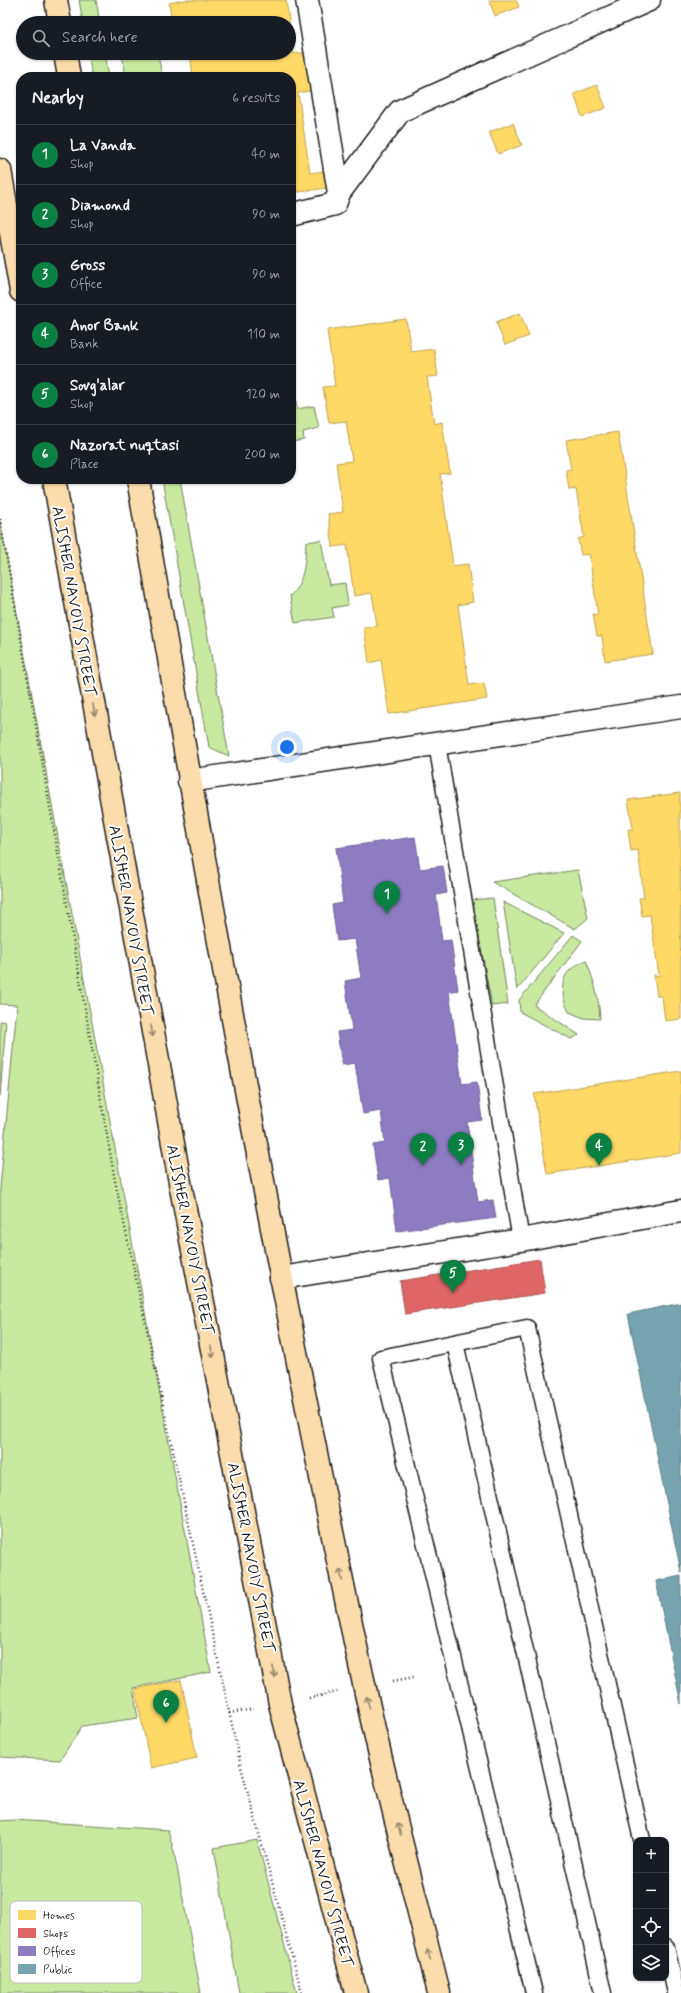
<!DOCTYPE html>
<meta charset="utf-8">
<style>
body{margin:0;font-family:Mynerve,sans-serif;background:#20242c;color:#f1f3f6}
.controls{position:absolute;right:12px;bottom:12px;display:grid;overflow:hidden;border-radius:8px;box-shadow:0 1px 3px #0004}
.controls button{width:36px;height:36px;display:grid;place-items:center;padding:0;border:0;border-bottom:1px solid #363941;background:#171b24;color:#f1f3f6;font:20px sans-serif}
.you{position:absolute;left:287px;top:747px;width:14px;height:14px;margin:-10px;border:3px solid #fff;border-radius:50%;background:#1a73e8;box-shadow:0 0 0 6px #1a73e833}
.badge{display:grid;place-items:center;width:26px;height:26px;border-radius:50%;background:#0b8043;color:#fff;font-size:13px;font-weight:700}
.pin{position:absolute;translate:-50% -33px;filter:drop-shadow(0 1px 2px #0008)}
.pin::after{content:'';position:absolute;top:21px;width:14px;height:12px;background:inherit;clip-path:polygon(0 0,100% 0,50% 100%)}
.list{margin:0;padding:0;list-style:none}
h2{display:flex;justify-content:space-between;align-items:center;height:52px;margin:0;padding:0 16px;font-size:17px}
h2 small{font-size:13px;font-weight:400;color:#9ea1a6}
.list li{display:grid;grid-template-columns:26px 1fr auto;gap:12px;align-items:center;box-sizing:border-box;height:60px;padding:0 16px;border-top:1px solid #363941}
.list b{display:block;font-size:15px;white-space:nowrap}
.list p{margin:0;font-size:13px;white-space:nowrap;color:#9ea1a6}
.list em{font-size:13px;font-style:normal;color:#9ea1a6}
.icon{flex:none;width:22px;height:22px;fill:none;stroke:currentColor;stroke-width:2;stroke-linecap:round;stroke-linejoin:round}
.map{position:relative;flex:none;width:681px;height:1993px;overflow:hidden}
.search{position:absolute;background:#171b24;box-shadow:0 1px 3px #0004;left:16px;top:16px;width:280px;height:44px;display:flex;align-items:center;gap:10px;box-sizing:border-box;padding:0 14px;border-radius:22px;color:#9ea1a6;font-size:15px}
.panel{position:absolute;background:#171b24;box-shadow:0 1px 3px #0004;left:16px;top:72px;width:280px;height:412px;border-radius:16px}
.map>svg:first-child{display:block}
</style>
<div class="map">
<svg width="681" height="1993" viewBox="0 0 681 1993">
<rect width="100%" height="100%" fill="#fff"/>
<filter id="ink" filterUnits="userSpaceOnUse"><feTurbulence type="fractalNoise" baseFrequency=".025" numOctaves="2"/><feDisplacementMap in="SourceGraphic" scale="8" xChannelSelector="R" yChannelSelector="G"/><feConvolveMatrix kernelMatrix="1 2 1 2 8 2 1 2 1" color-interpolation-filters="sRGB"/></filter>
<g filter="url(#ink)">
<path fill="#c9e9a1" stroke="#72825e" d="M79,0H96L100,23H83Z
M88,53H105L109,77H92Z
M122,53H158L162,77H126Z
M296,400L297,409L314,406L319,428L303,432L304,440L291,442V401Z
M162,479H180L229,756L209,747Z
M0,521L211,1672L133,1688L138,1718L82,1726L60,1760L0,1757V1188L17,1005L0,1004Z
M321,540L329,585L345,583L348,605L332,608L334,617L295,623L290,596C305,581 305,562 306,542Z
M578,870L588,918L575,929L492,882Z
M493,898L508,1004L492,1006L472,900Z
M503,902L564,933L517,990Z
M573,935L582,941L534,1005L579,1035L571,1039L520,1012L519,1000Z
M586,960C594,980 599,998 600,1019L584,1018L569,1012C563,1000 558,982 570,970C574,966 581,963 586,960Z
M0,1021L6,1022L0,1096Z
M14,1820L168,1830L174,1852L201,1993H0V1821Z
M257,1840L297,1993H239L214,1848Z"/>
<path fill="#ffd966" stroke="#bba050" d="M184,0H286L294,54L308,52L314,90L298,93L310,173L325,171L327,188L291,193V77H193L190,53H289V23H172L169,3Z
M489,0H516L519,7L495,16Z
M597,85L606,108L582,117L574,94Z
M513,123L522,145L498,154L489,132Z
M520,313L529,336L505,345L496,322Z
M406,319L411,352L434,349L438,376L427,377L434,424L442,422L450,473L440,474L453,566L468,564L473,602L458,605L469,685L484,683L487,699L389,714L381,660L369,663L364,627L377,626L372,593L354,596L347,545L333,547L328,514L343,512L336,463L352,461L346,421L329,423L323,387L335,386L327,330Z
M618,432L653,654L605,661L602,636H597L593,614L598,615L589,554L581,555L578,539L584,537L576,489L569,490L566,470L571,469L566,440Z
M680,793L681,1019L665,1021L662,996H657L654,975L659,976L650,915L642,916L639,898H644L638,850L631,851L628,829H633L628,800Z
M681,1071V1153L547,1174L534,1094Z
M181,1680L197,1758L151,1768L135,1689Z"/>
<path fill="#e06666" stroke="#a55050" d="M540,1259L545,1293L405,1314L400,1281Z"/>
<path fill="#8e7cc3" stroke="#6c5f91" d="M415,837L420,869L443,866L447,893L436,895L442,941L451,940L458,990L449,992L462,1084L477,1082L482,1120L467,1122L478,1202L493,1200L496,1218L397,1231L390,1178L378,1180L373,1145L385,1143L381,1111L363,1114L355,1063L342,1065L337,1032L352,1030L345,981L361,978L355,939L337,941L332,905L343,903L336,848Z"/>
<path fill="#76a5af" stroke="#5b7c83" d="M681,1303V1572L628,1314Z
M681,1576V1704L656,1581Z"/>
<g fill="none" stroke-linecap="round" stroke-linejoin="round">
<g stroke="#1c1c1c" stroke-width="19">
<path id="lane" d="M437,744L521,1240
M455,1343L603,1993
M666,1947L676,1993
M534,1993L381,1358L527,1328L642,1840"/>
</g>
<g stroke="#1c1c1c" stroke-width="25">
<path id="street" d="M307,0L339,193
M291,215L335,204L339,193L400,111L649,0
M189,781L681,707
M281,1278L521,1240L681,1211"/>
</g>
<g stroke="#1c1c1c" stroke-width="25">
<path id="primary" d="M56,0L60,23
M65,53L69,77
M0,170L21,291
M54,479L181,1188L280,1704L356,1993
M138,479C207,882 278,1284 364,1684C386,1787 414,1890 439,1993"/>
</g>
<path stroke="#1c1c1c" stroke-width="2.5" stroke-dasharray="1 3" stroke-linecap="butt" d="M0,519L115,1181L241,1767L302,1993
M393,1681L414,1677
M309,1698L337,1692
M229,1713L253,1709"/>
<use href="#lane" stroke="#fff" stroke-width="16"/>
<use href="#street" stroke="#fff" stroke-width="22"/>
<use href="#primary" stroke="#fcdcac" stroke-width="22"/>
</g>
<defs><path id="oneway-shaft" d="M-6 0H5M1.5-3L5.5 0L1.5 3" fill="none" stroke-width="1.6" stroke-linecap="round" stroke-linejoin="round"/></defs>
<g stroke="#97866b">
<use href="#oneway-shaft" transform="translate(94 710) rotate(80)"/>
<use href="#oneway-shaft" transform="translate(152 1031) rotate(80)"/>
<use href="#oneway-shaft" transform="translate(212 1352) rotate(79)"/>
<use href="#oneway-shaft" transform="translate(341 1575) rotate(-102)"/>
<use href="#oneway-shaft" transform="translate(274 1672) rotate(79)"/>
<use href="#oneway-shaft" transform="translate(368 1702) rotate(-104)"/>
<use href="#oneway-shaft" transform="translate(399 1829) rotate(-104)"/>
<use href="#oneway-shaft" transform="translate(429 1955) rotate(-104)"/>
</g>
</g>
<g text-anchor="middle" stroke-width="4" stroke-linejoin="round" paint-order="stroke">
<g font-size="16" fill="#1c1c1c" stroke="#fff">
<text transform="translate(75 601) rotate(80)" y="6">ALISHER NAVOIY STREET</text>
<text transform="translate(132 920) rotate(80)" y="6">ALISHER NAVOIY STREET</text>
<text transform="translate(191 1239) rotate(79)" y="6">ALISHER NAVOIY STREET</text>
<text transform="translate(252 1557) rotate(79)" y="6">ALISHER NAVOIY STREET</text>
<text transform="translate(324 1873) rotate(75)" y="6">ALISHER NAVOIY STREET</text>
</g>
</g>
<rect x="10" y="1901" width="132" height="82" rx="6" fill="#fff" stroke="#bbb" stroke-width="1"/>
<rect x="18" y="1910" width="18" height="10" fill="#ffd966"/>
<rect x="18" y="1928" width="18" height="10" fill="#e06666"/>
<rect x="18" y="1946" width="18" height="10" fill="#8e7cc3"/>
<rect x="18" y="1964" width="18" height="10" fill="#76a5af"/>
<g font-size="11" fill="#1c1c1c">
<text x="43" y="1919">Homes</text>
<text x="43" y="1937">Shops</text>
<text x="43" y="1955">Offices</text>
<text x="43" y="1973">Public</text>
</g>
</svg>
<div class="controls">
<button>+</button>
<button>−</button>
<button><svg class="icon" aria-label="locate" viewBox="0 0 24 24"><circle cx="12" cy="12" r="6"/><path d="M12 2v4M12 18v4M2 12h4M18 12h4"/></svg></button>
<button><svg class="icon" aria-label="layers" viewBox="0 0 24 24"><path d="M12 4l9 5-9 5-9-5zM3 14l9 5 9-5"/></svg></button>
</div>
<div class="you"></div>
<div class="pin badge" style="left:387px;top:914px">1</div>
<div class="pin badge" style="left:423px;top:1166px">2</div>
<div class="pin badge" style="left:461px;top:1165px">3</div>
<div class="pin badge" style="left:599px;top:1166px">4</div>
<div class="pin badge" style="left:453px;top:1293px">5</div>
<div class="pin badge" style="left:166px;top:1723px">6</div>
<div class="search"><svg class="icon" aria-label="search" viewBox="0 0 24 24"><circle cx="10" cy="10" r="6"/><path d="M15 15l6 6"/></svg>Search here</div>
<section class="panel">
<h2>Nearby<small>6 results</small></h2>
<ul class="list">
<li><span class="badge">1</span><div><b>La Vanda</b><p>Shop</p></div><em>40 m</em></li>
<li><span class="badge">2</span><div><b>Diamond</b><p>Shop</p></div><em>90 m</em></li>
<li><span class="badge">3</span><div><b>Gross</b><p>Office</p></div><em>90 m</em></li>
<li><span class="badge">4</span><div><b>Anor Bank</b><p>Bank</p></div><em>110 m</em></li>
<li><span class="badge">5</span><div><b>Sovg'alar</b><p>Shop</p></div><em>120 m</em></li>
<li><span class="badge">6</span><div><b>Nazorat nuqtasi</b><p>Place</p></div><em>200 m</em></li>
</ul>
</section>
</div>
